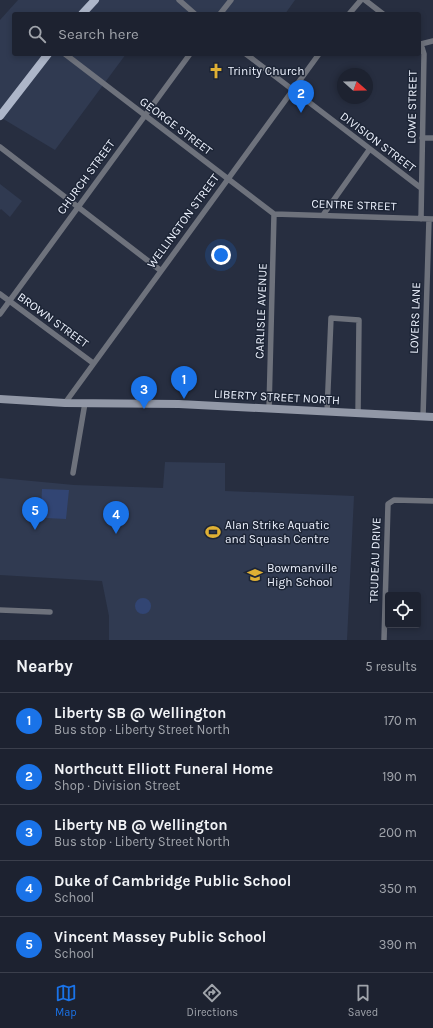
<!DOCTYPE html>
<meta charset="utf-8">
<style>
body{margin:0;font-family:Karla,sans-serif;background:#2a2f3c;color:#f1f3f6}
.controls{position:absolute;right:12px;bottom:12px;display:grid;overflow:hidden;border-radius:4px;box-shadow:0 2px 6px #0003}
.controls button{width:36px;height:36px;display:grid;place-items:center;padding:0;border:0;border-bottom:1px solid #3b3f4c;background:#1d2230;color:#f1f3f6;font:20px sans-serif}
.compass{position:absolute;left:337px;top:68px;width:36px;height:36px;border-radius:50%;background:#1d2230;box-shadow:0 2px 6px #0003;rotate:110deg}
.you{position:absolute;left:221px;top:255px;width:14px;height:14px;margin:-10px;border:3px solid #fff;border-radius:50%;background:#1a73e8;box-shadow:0 0 0 6px #1a73e833}
.badge{display:grid;place-items:center;width:26px;height:26px;border-radius:50%;background:#1a73e8;color:#fff;font-size:13px;font-weight:700}
.pin{position:absolute;translate:-50% -33px;filter:drop-shadow(0 1px 2px #0008)}
.pin::after{content:'';position:absolute;top:21px;width:14px;height:12px;background:inherit;clip-path:polygon(0 0,100% 0,50% 100%)}
.list{margin:0;padding:0;list-style:none}
h2{display:flex;justify-content:space-between;align-items:center;height:52px;margin:0;padding:0 16px;font-size:17px}
h2 small{font-size:13px;font-weight:400;color:#a0a4ab}
.list li{display:grid;grid-template-columns:26px 1fr auto;gap:12px;align-items:center;box-sizing:border-box;height:56px;padding:0 16px;border-top:1px solid #3b3f4c}
.list b{display:block;font-size:15px;white-space:nowrap}
.list p{margin:0;font-size:13px;white-space:nowrap;color:#a0a4ab}
.list em{font-size:13px;font-style:normal;color:#a0a4ab}
.icon{flex:none;width:22px;height:22px;fill:none;stroke:currentColor;stroke-width:2;stroke-linecap:round;stroke-linejoin:round}
.map{position:relative;flex:none;width:433px;height:640px;overflow:hidden}
.search{position:absolute;background:#1d2230;box-shadow:0 2px 6px #0003;left:12px;right:12px;top:12px;height:44px;display:flex;align-items:center;gap:10px;box-sizing:border-box;padding:0 14px;border-radius:4px;color:#a0a4ab;font-size:15px}
.sheet{height:332px;background:#1d2230}
nav{display:flex;justify-content:space-around;align-items:center;box-sizing:border-box;height:56px;border-top:1px solid #3b3f4c;background:#1d2230;font-size:11px;color:#a0a4ab}
nav a{display:grid;justify-items:center;gap:2px}
nav .on{color:#1a73e8}
.map>svg:first-child{display:block}
</style>
<div class="map">
<svg width="433" height="640" viewBox="0 0 433 640">
<rect width="100%" height="100%" fill="#272e40"/>
<path fill="#303a51" d="M18,0H295L285,14H14V54H126L55,150L0,117V20Z
M0,184L22,201L10,217L1,209L0,210Z
M165,462L225,463V491L354,496L347,640H109V616L102,581L0,575V478L74,485L163,488Z"/>
<path fill="#324573" d="M42,489L69,490L66,519L46,518L41,509Z
M135 606a8 8 0 1 1 16 0a8 8 0 1 1-16 0Z"/>
<g fill="none" stroke-linecap="round" stroke-linejoin="round">
<path stroke="#6e727c" stroke-width="5.5" d="M179,0L195,14
M365,0L383,14
M220,14L231,0
M349,14L361,0
M421,44L433,41
M65,54L274,214
M246,54L421,188
M422,138H433
M0,147L160,270
M274,214L433,219
M323,215L369,150
M421,219L424,54L421,44
M0,294L93,363
M0,314L190,54
M65,403L319,54
M269,409L274,214
M327,412L331,318L359,320L358,414
M423,417L429,219
M73,473L85,403
M0,610L50,612
M384,640L388,504L394,500L433,501"/>
<path stroke="#9298a7" stroke-width="8" d="M0,399L65,403L179,404L433,417"/>
<path stroke="#adb6c9" stroke-width="8" d="M82,14L95,0
M0,116L48,54"/>
</g>
<defs>
<g id="church-bare" transform="scale(1.2)"><path d="M-1.2-6h2.4v3.5h3.3v2.4h-3.3V6h-2.4V-.1h-3.3v-2.4h3.3Z" fill="#dfb034" stroke="#1d2536" stroke-width="2.5" paint-order="stroke"/></g>
<g id="stadium-bare" transform="scale(1.2)"><path d="M0-5a6.5 5 0 1 0 0 10a6.5 5 0 1 0 0-10ZM-3.5-1.8h7v3.6h-7Z" fill="#dfb034" stroke="#1d2536" stroke-width="2.5" paint-order="stroke"/></g>
<g id="school-bare" transform="scale(1.2)"><path d="M0-5L7-2L0 1L-7-2ZM-4 1L0 2.5L4 1V4Q0 6-4 4Z" fill="#dfb034" stroke="#1d2536" stroke-width="2.5" paint-order="stroke"/></g>
</defs>
<g fill-rule="evenodd">
<use href="#church-bare" x="216" y="71"/>
<use href="#stadium-bare" x="213" y="532"/>
<use href="#school-bare" x="255" y="575"/>
</g>
<g text-anchor="middle" stroke-width="3" stroke-linejoin="round" paint-order="stroke">
<g font-size="12" fill="#ecf1fd" stroke="#1d2536" text-anchor="start">
<text x="228" y="75">Trinity Church</text>
<text x="225" y="529">Alan Strike Aquatic<tspan x="225" dy="14">and Squash Centre</tspan></text>
<text x="267" y="572">Bowmanville<tspan x="267" dy="14">High School</tspan></text>
</g>
<g font-size="12" fill="#ecf1fd" stroke="#1d2536">
<text transform="translate(412 107) rotate(-89)" y="4">LOWE STREET</text>
<text transform="translate(176 126) rotate(37)" y="4">GEORGE STREET</text>
<text transform="translate(378 142) rotate(37)" y="4">DIVISION STREET</text>
<text transform="translate(86 177) rotate(-54)" y="4">CHURCH STREET</text>
<text transform="translate(354 205) rotate(2)" y="4">CENTRE STREET</text>
<text transform="translate(183 221) rotate(-54)" y="4">WELLINGTON STREET</text>
<text transform="translate(261 311) rotate(-88)" y="4">CARLISLE AVENUE</text>
<text transform="translate(415 318) rotate(-88)" y="4">LOVERS LANE</text>
<text transform="translate(53 320) rotate(36)" y="4">BROWN STREET</text>
<text transform="translate(277 397) rotate(3)" y="4">LIBERTY STREET NORTH</text>
<text transform="translate(375 560) rotate(-88)" y="4">TRUDEAU DRIVE</text>
</g>
</g>
</svg>
<div class="controls">
<button><svg class="icon" aria-label="locate" viewBox="0 0 24 24"><circle cx="12" cy="12" r="6"/><path d="M12 2v4M12 18v4M2 12h4M18 12h4"/></svg></button>
</div>
<svg class="compass" viewBox="-18 -18 36 36"><path d="M0-13l5 13h-10z" fill="#e53935"/><path d="M0 13l5-13h-10z" fill="#a0a4ab"/></svg>
<div class="you"></div>
<div class="pin badge" style="left:184px;top:399px">1</div>
<div class="pin badge" style="left:301px;top:113px">2</div>
<div class="pin badge" style="left:144px;top:409px">3</div>
<div class="pin badge" style="left:116px;top:534px">4</div>
<div class="pin badge" style="left:35px;top:530px">5</div>
<div class="search"><svg class="icon" aria-label="search" viewBox="0 0 24 24"><circle cx="10" cy="10" r="6"/><path d="M15 15l6 6"/></svg>Search here</div>
</div>
<section class="sheet">
<h2>Nearby<small>5 results</small></h2>
<ul class="list">
<li><span class="badge">1</span><div><b>Liberty SB @ Wellington</b><p>Bus stop · Liberty Street North</p></div><em>170 m</em></li>
<li><span class="badge">2</span><div><b>Northcutt Elliott Funeral Home</b><p>Shop · Division Street</p></div><em>190 m</em></li>
<li><span class="badge">3</span><div><b>Liberty NB @ Wellington</b><p>Bus stop · Liberty Street North</p></div><em>200 m</em></li>
<li><span class="badge">4</span><div><b>Duke of Cambridge Public School</b><p>School</p></div><em>350 m</em></li>
<li><span class="badge">5</span><div><b>Vincent Massey Public School</b><p>School</p></div><em>390 m</em></li>
</ul>
</section>
<nav>
<a class="on"><svg class="icon" aria-label="map" viewBox="0 0 24 24"><path d="M3 6l6-2 6 2 6-2v14l-6 2-6-2-6 2zM9 4v14M15 6v14"/></svg>Map</a>
<a><svg class="icon" aria-label="directions" viewBox="0 0 24 24"><path d="M12 3l9 9-9 9-9-9zM9 14v-3h6M13 9l2 2-2 2"/></svg>Directions</a>
<a><svg class="icon" aria-label="saved" viewBox="0 0 24 24"><path d="M7 4h10v16l-5-4-5 4z"/></svg>Saved</a>
</nav>
